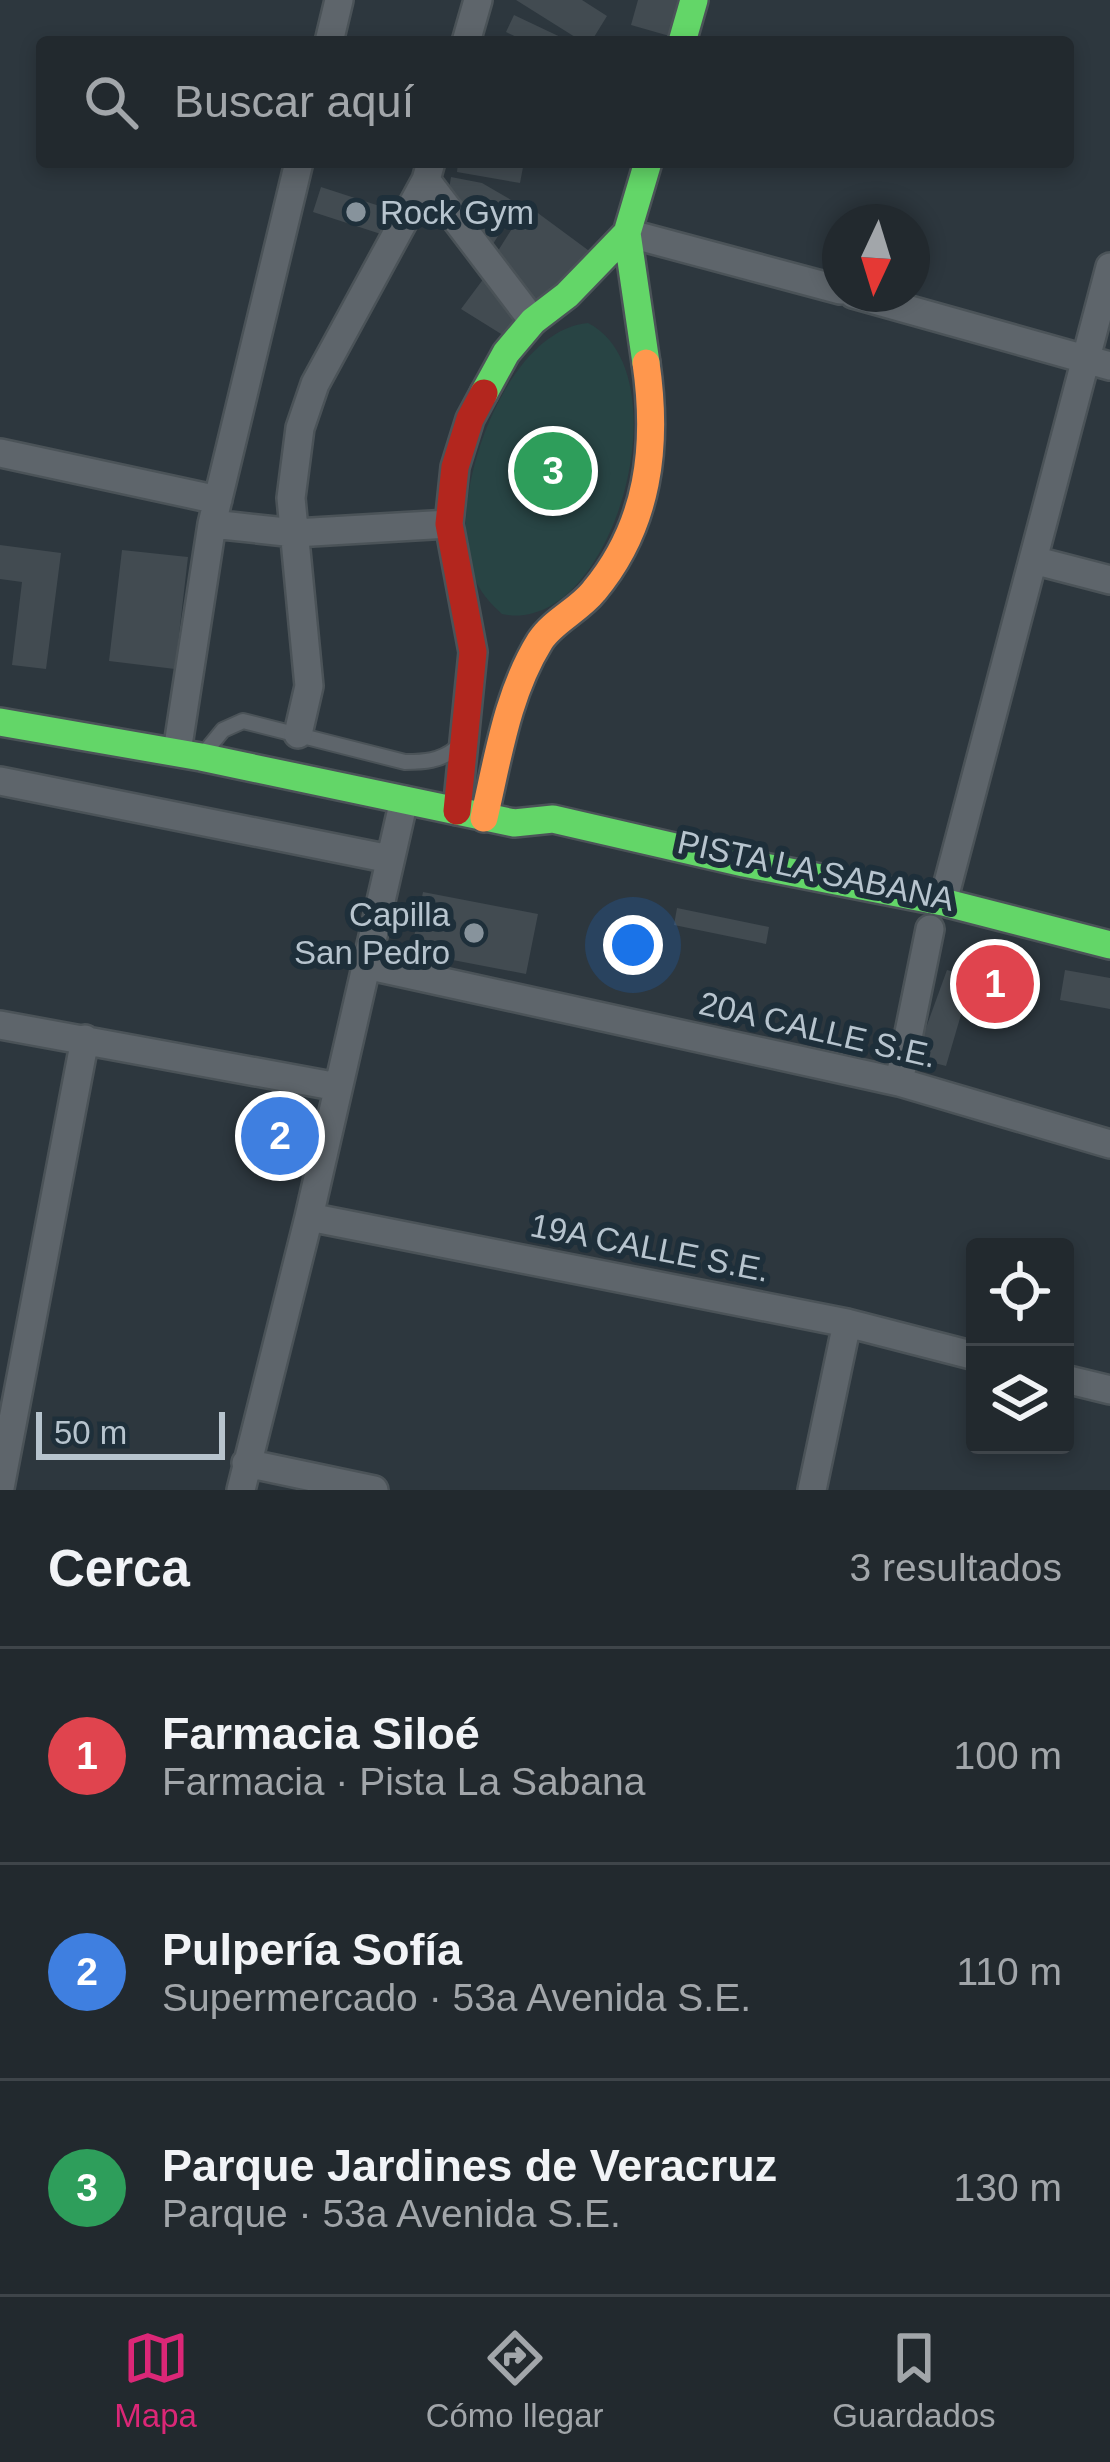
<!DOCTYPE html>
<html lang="es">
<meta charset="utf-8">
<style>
body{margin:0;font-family:Helvetica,sans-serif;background:#2a3136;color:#f1f3f6}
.controls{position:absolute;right:36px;bottom:36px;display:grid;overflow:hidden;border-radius:12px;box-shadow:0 6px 18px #0003}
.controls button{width:108px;height:108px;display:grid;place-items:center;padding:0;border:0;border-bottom:3px solid #3f454a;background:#22292e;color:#f1f3f6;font:60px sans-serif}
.compass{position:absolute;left:822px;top:204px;width:108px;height:108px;border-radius:50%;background:#22292e;box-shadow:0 6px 18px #0003;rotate:184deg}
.scale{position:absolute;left:36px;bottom:30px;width:189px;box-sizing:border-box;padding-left:12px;border:6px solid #b7c4ce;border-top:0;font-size:33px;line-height:42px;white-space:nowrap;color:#b7c4ce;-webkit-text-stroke:9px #1e2f3a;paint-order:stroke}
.you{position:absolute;left:633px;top:945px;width:42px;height:42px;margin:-30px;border:9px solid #fff;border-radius:50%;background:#1a73e8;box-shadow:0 0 0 18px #1a73e833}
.badge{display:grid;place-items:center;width:78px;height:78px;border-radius:50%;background:#db2777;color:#fff;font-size:39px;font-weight:700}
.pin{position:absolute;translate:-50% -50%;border:6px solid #fff;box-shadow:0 3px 12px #0006}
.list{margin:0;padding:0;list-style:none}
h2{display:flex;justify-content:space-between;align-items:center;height:156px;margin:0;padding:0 48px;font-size:51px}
h2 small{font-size:39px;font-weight:400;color:#a2a6aa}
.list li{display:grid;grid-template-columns:78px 1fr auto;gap:36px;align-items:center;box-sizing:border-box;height:216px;padding:0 48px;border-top:3px solid #3f454a}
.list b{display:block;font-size:45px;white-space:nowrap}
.list p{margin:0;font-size:39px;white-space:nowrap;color:#a2a6aa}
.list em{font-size:39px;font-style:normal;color:#a2a6aa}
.icon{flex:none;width:66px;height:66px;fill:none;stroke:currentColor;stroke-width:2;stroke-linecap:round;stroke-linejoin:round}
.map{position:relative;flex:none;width:1110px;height:1490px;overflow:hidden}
.search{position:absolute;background:#22292e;box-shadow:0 6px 18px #0003;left:36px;right:36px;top:36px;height:132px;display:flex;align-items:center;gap:30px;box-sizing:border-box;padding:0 42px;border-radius:12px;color:#a2a6aa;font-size:45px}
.sheet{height:804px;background:#22292e}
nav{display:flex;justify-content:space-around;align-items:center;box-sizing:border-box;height:168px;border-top:3px solid #3f454a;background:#22292e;font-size:33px;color:#a2a6aa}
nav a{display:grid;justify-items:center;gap:6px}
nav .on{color:#db2777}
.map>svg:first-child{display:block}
</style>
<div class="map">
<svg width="1110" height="1490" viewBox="0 0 1110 1490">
<rect width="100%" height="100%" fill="#2d373e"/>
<path fill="#284444" d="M588,323C686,373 612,638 502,614C490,603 480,592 474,577C443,505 503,330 588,323Z"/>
<path fill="#424b51" d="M516,0H582L607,16L591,42H583Z
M638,0H684L673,37L631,25Z
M514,15L571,42H527L506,32Z
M458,162H524L520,183L457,172Z
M451,177L482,183L518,204L493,244L449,189Z
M321,187L398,212L390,237L313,212Z
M527,205L592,253L539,305L496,254Z
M490,270L523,314L506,337L461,309Z
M0,545L61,553L46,669L12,665L22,582L0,579Z
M122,550L188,557L175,669L109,661Z
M423,892L538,914L526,974L411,952Z
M677,908L769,927L766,944L674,925Z
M985,959L1018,968L1007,1006L987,1000L986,1007L972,1003Z
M947,970L972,977L946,1066L923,1060L927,1049L919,1047Z
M1065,970L1110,978V1009L1060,1000Z"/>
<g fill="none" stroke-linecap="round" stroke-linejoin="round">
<g stroke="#4b5358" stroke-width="18">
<path id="lane" d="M205,752L223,730L243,721L405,762C424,762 440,761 455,749"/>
</g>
<g stroke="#4b5358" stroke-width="32">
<path id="street" d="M329,42L339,0
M466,42L478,0
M426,180L533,321
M627,233L840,290
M853,294L1110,366
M0,453L218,500
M212,524L295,533L449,524
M1033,560L1110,580
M298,734L309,686L291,498L300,428L315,384L426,180L431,162
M177,752L212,524L299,162
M0,781L390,859
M943,902L1110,267
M366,965L899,1082L1110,1144
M0,1025L338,1087
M899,1082L930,929
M309,1217L847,1323L975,1356
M1065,1379L1110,1390
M246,1463L374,1490
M0,1488L85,1039
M241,1490L309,1217L404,800
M812,1490L847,1323"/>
</g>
<g stroke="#4b5358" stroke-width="32">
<path id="fast" d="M682,42L694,0
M646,363L627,233L648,162
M484,393L506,353L533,321L567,295L627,233
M0,722L201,757L514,823L553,819L744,863L943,902L1110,945"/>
</g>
<g stroke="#4b5358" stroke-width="32">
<path id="slow" d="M484,818C498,758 507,694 540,641C553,621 579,610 594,591C649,525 658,446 646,363"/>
</g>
<g stroke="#4b5358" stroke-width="32">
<path id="jam" d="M457,811L473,652L449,524L455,467L470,419L484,393"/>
</g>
<use href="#lane" stroke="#5e656b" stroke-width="14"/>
<use href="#street" stroke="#5e656b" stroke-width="27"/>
<use href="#fast" stroke="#63d668" stroke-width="27"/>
<use href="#slow" stroke="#ff974d" stroke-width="27"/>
<use href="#jam" stroke="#b3261e" stroke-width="27"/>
</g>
<g fill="#87939c" stroke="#1e2f3a" stroke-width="4.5">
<circle cx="356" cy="212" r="12"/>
<circle cx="474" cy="933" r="12"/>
</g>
<g text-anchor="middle" stroke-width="12" stroke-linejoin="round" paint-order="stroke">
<g font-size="33" fill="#b7c4ce" stroke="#1e2f3a" text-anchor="start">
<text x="380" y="224">Rock Gym</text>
<text x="450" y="926" text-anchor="end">Capilla<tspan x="450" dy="38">San Pedro</tspan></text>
</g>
<g font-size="33" fill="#b7c4ce" stroke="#1e2f3a">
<text transform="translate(816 870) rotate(12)" y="12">PISTA LA SABANA</text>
<text transform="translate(818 1029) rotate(13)" y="12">20A CALLE S.E.</text>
<text transform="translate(650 1247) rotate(11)" y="12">19A CALLE S.E.</text>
</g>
</g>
</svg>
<div class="controls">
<button><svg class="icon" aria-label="locate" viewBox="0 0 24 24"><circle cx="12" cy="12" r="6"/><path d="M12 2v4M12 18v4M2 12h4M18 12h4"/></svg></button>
<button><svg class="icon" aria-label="layers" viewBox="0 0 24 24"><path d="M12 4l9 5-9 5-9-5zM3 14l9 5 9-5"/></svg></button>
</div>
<svg class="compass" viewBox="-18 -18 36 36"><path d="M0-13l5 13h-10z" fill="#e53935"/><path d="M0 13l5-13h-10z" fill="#a2a6aa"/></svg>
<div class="scale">50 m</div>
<div class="you"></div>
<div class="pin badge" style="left:995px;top:984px;background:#e0444e">1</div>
<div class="pin badge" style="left:280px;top:1136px;background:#3f7fe0">2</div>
<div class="pin badge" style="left:553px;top:471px;background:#2e9e5b">3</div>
<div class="search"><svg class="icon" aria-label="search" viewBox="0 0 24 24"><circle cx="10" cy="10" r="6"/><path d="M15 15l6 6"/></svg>Buscar aquí</div>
</div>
<section class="sheet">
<h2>Cerca<small>3 resultados</small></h2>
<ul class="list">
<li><span class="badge" style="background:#e0444e">1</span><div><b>Farmacia Siloé</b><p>Farmacia · Pista La Sabana</p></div><em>100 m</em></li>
<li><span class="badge" style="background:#3f7fe0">2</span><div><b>Pulpería Sofía</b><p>Supermercado · 53a Avenida S.E.</p></div><em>110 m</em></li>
<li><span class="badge" style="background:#2e9e5b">3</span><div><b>Parque Jardines de Veracruz</b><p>Parque · 53a Avenida S.E.</p></div><em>130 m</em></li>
</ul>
</section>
<nav>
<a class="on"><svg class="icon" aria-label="map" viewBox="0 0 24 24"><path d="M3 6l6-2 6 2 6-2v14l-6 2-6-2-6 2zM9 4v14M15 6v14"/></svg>Mapa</a>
<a><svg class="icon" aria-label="directions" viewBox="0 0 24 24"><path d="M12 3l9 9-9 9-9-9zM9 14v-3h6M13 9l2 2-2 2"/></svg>Cómo llegar</a>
<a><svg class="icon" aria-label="saved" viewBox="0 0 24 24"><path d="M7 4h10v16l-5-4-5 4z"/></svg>Guardados</a>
</nav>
